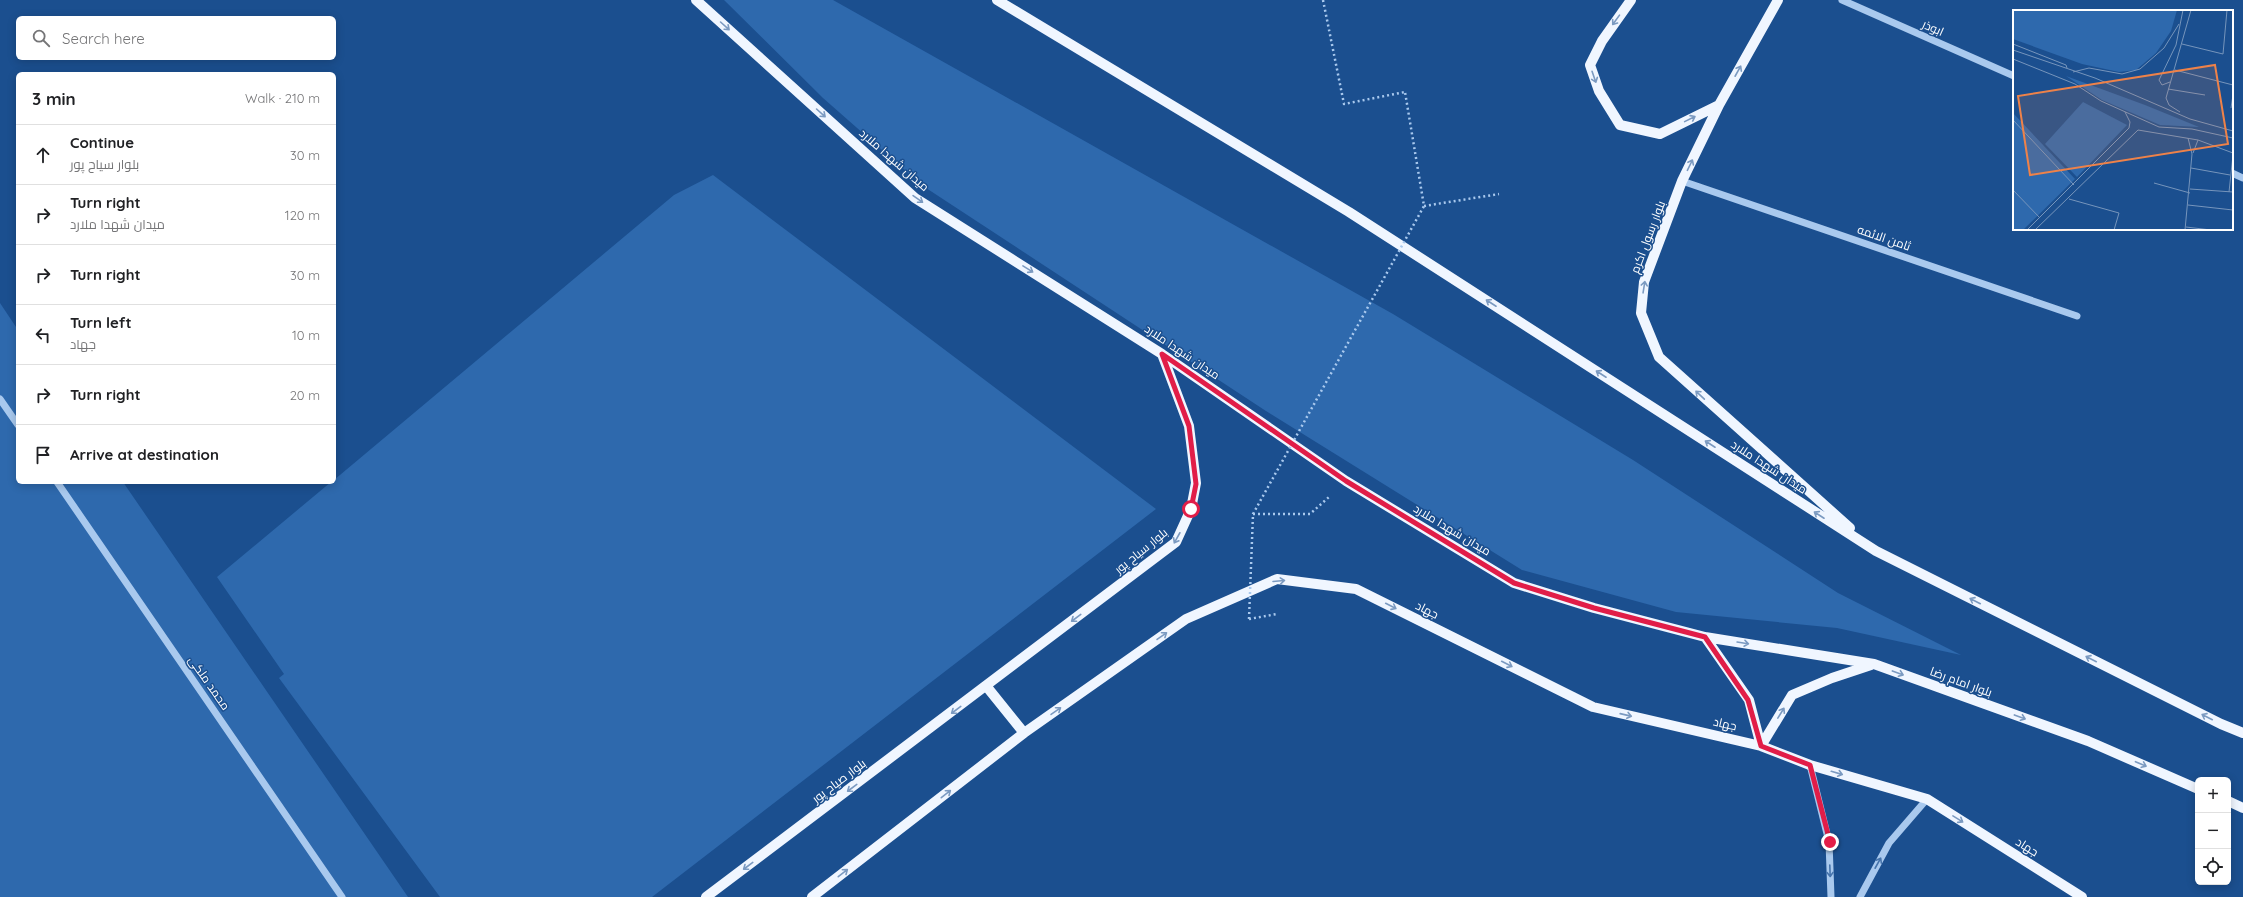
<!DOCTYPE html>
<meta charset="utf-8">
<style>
body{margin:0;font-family:Quicksand,Cairo,sans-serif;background:#f6f6f6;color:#202124}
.controls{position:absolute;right:12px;bottom:12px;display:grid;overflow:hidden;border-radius:6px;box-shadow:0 2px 10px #0003}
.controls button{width:36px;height:36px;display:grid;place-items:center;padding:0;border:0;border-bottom:1px solid #e0e0e0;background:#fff;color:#202124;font:20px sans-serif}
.stop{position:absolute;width:12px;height:12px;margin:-9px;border:3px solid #e11d48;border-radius:50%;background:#fff}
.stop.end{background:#e11d48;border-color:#fff;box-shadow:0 1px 4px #0008}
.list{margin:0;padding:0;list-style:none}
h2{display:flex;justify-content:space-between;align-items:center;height:52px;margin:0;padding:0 16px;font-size:17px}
h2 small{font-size:13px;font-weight:400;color:#757577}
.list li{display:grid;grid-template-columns:26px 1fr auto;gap:12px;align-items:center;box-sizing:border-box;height:60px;padding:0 16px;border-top:1px solid #e0e0e0}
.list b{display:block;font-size:15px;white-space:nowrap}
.list p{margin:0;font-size:13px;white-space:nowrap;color:#757577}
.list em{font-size:13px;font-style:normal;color:#757577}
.icon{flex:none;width:22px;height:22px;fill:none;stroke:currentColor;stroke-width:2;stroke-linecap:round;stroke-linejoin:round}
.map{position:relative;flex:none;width:2243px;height:897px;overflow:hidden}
.search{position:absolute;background:#fff;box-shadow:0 2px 10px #0003;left:16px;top:16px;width:320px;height:44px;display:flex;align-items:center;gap:10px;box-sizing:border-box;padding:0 14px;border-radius:6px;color:#757577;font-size:15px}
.panel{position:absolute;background:#fff;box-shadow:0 2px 10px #0003;left:16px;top:72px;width:320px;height:412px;border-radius:6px}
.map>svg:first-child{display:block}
</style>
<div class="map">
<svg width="2243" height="897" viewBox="0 0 2243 897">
<rect width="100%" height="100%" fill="#1b4f8f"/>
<path fill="#2e69ad" d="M724,0H833L1393,314L1633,460L1838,593L1961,655L1837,628L1676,612L1522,570L1266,411L923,186L823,98Z
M713,175L1156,509L652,897H440L279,678L284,674L217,577L331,482H334V480L674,195Z
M0,303L18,330V482H123L408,897H0Z"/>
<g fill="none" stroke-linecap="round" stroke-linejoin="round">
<path stroke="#a9c9ee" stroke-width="2.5" stroke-dasharray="2 3" stroke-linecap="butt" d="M1323,0L1344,104L1405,92
M1424,206L1499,194
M1253,514H1310L1329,497
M1249,619L1277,614"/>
<path stroke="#a9c9ee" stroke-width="7" d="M1842,0L2014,76
M2232,173L2243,178
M1682,181L2077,316
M0,399L18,425
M57,482L342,897
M1810,765L1829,842L1831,897
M1860,897L1889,843L1927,799"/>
<path stroke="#f0f6ff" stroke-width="10" d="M696,0L915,198L1162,354L1346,481L1514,583L1594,608L1705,637L1874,664L2088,741L2198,789
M997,0L1349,212L1876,551L2221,724L2243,733
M1631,0L1602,41L1590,65L1599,91L1620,125L1660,134L1719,105
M1778,0L1719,105L1682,181L1644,282L1641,313L1659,357L1850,528
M1705,637L1749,700L1761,746
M987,687L1024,733
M1761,746L1792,695L1832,678L1871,665
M2228,801L2243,808
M706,897L1176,542L1191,509L1196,483L1189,426L1162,354
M812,897L1024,733L1186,619L1277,579L1356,589L1593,707L1761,746L1810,765L1927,799L2082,897"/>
<path stroke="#a9c9ee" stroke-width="2.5" stroke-dasharray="2 3" stroke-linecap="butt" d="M1249,619L1253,514L1424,206L1405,92"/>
</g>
<defs><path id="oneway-shaft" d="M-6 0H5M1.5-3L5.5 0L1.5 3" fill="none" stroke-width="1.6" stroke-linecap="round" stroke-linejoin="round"/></defs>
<g stroke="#7b9ac1">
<use href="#oneway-shaft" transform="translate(1616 20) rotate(126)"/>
<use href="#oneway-shaft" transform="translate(725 26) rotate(42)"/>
<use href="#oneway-shaft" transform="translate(1738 71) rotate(-61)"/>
<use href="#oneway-shaft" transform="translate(1594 77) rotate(71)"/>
<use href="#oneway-shaft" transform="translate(821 113) rotate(42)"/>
<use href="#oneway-shaft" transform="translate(1690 119) rotate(-26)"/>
<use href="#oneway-shaft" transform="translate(1690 165) rotate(-64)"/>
<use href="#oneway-shaft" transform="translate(918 199) rotate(35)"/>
<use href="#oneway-shaft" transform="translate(1028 269) rotate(32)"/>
<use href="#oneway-shaft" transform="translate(1644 287) rotate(-81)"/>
<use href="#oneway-shaft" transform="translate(1491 303) rotate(-147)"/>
<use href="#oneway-shaft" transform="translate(1601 374) rotate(-147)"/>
<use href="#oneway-shaft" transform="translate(1700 395) rotate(-137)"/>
<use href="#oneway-shaft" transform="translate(1710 444) rotate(-147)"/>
<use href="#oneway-shaft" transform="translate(1819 515) rotate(-147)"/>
<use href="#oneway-shaft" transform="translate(1177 538) rotate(119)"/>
<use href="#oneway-shaft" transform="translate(1279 581) rotate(-5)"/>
<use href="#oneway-shaft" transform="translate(1975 601) rotate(-153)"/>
<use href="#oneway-shaft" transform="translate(1391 606) rotate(27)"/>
<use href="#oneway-shaft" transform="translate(1076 618) rotate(143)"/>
<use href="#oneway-shaft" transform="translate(1162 636) rotate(-35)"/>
<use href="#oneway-shaft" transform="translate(1743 643) rotate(9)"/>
<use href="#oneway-shaft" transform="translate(2091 659) rotate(-153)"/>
<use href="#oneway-shaft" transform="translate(1507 664) rotate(27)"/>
<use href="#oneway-shaft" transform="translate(1898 673) rotate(20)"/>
<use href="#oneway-shaft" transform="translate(956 710) rotate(143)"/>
<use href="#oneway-shaft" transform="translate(1056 711) rotate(-35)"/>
<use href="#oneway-shaft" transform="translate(1781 713) rotate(-58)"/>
<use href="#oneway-shaft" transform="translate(1626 715) rotate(13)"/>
<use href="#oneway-shaft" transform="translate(2020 717) rotate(20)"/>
<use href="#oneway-shaft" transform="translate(2207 717) rotate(-153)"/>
<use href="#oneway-shaft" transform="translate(2141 764) rotate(23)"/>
<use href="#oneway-shaft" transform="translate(1837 773) rotate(16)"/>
<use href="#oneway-shaft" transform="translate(852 788) rotate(143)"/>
<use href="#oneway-shaft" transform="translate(946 794) rotate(-38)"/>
<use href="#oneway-shaft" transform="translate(1958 819) rotate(32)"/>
<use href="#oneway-shaft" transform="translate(748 866) rotate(143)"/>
<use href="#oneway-shaft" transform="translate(843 873) rotate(-38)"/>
</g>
<g stroke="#4674ac">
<use href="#oneway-shaft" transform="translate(1878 863) rotate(-61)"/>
<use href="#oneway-shaft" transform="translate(1830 871) rotate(88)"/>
</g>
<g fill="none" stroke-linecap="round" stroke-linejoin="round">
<path stroke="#e11d48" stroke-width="5" d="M1191,509L1196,484L1189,426L1162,354L1346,481L1514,583L1594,608L1705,637L1748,700L1761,746L1810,765L1830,842"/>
</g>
<g text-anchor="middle" stroke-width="3" stroke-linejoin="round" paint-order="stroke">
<g font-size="12" fill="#fff" stroke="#1b4f8f">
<text transform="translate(1933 28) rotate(24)" y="4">ابوذر</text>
<text transform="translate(894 160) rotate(41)" y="4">میدان شهدا ملارد</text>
<text transform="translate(1648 237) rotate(-69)" y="4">بلوار رسول اکرم</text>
<text transform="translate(1884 238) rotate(19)" y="4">ثامن الائمه</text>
<text transform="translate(1182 352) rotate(34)" y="4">میدان شهدا ملارد</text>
<text transform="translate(1769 467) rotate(33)" y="4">میدان شهدا ملارد</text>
<text transform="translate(1452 530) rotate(31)" y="4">میدان شهدا ملارد</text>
<text transform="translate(1141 551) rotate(-39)" y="4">بلوار سیاح پور</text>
<text transform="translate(1427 610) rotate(27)" y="4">جهاد</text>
<text transform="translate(1961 682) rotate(20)" y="4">بلوار امام رضا</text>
<text transform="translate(209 683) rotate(55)" y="4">محمد ملکی</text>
<text transform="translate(1725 724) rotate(13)" y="4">جهاد</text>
<text transform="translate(839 781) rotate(-37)" y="4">بلوار صیاح پور</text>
<text transform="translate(2027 847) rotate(32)" y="4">جهاد</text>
</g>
</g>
<g transform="translate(2013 10)">
<rect width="220" height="220" fill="#1b4f8f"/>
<path d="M0,0H164L158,21L143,43L123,60L106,62L69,54L0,29ZM53,66L132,95L186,117L147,115L89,90ZM70,92L114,115L64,167L32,134ZM0,103L62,169L10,220H0Z" fill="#2e69ad"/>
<path fill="none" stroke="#7695bc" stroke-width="1" d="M0,34L53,55L54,58M169,34L210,44L214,0M0,40L82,68M0,49L62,74M162,60L220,75M60,62L76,58L109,64L127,59L151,38L166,14M82,68L177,109L220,121M157,72L149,75L146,70L163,35L170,0M62,74L88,91L146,117L179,119L220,128M155,79L192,85M218,98L220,85M167,102L156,95L153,88L178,0M0,110L61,175M180,143L185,130M178,158L217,165M141,173L177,183M177,179L220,182M0,180L27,208M216,182L220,145M56,189L106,203L101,220M175,195L220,200M173,217L198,220M14,220L116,118L117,112L112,102M22,220L125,120L185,130L220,143M172,220L179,144L175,128"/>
<path fill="#ee8249" fill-opacity="0.15" stroke="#ee8249" stroke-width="2" d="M202,55L215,134L17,165L5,86Z"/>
<rect width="220" height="220" fill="none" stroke="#fff" stroke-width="2"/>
</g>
</svg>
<div class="controls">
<button>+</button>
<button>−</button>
<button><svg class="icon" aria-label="locate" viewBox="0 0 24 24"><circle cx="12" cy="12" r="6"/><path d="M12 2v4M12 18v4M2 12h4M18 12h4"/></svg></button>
</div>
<div class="stop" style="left:1191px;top:509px"></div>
<div class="stop end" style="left:1830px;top:842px"></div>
<div class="search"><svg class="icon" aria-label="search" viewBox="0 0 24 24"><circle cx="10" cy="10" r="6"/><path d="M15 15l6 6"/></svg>Search here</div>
<section class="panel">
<h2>3 min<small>Walk · 210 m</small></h2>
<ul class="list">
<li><svg class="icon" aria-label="ahead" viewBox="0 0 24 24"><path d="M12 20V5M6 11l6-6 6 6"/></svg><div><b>Continue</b><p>بلوار سیاح پور</p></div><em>30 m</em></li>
<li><svg class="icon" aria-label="right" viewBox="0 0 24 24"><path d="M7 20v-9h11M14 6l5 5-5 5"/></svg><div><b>Turn right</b><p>میدان شهدا ملارد</p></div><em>120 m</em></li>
<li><svg class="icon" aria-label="right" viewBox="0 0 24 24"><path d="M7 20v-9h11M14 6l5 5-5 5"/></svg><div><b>Turn right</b></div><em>30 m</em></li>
<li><svg class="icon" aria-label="left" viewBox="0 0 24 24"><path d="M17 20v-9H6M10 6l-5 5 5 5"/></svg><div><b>Turn left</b><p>جهاد</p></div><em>10 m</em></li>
<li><svg class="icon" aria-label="right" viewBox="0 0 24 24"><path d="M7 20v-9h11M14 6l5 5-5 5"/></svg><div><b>Turn right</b></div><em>20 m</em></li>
<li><svg class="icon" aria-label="arrive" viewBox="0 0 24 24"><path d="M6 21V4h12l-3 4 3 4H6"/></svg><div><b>Arrive at destination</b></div></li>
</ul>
</section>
</div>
